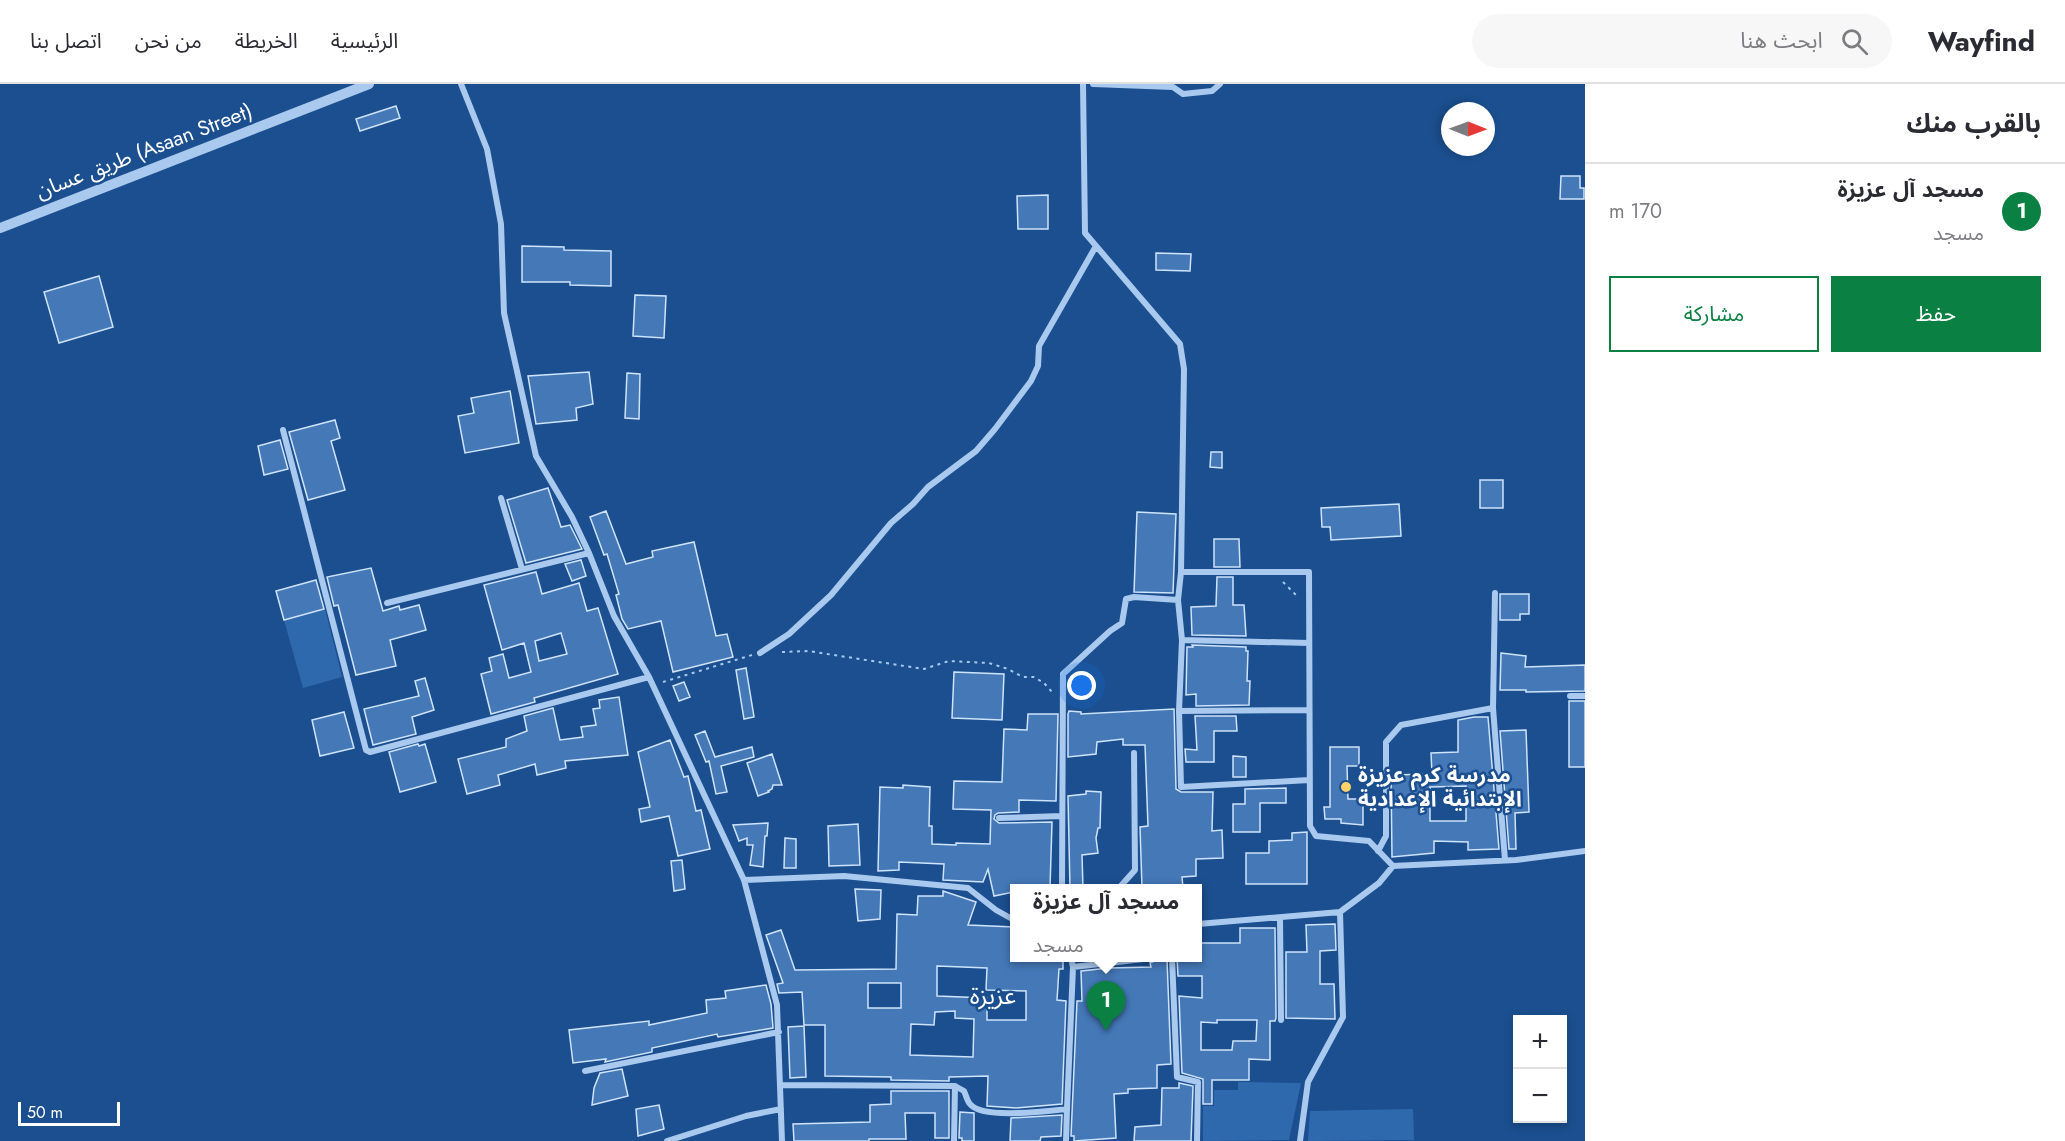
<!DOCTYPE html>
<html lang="ar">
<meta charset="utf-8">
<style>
body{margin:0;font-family:Jost,"Noto Sans Arabic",sans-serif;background:#f7f7f7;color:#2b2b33;direction:rtl}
.controls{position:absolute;right:18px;bottom:18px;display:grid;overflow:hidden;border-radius:0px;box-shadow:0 3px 9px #0003}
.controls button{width:54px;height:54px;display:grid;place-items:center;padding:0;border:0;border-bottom:2px solid #e1e1e2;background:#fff;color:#2b2b33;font:30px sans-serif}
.compass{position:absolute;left:1441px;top:18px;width:54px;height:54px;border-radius:50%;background:#fff;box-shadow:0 3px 9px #0003;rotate:91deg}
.scale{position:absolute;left:18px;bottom:15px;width:102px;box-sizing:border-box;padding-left:6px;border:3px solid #fff;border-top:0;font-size:16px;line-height:21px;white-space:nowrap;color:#fff;-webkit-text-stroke:4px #1b4f8f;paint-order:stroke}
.you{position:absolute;left:1082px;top:602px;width:21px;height:21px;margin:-15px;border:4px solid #fff;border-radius:50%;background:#1a73e8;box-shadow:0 0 0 9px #1a73e833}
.badge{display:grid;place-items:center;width:39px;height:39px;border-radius:50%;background:#0b8043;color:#fff;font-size:20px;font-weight:700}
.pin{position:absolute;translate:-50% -50px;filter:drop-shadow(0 2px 3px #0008)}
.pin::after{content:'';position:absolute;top:32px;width:21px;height:18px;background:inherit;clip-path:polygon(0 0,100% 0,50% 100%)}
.popup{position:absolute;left:1010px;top:800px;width:192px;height:78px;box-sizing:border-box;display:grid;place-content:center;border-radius:0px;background:#fff;filter:drop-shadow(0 2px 4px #0005);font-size:20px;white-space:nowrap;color:#7c7c81}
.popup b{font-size:22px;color:#2b2b33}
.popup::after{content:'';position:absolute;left:50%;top:100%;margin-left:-12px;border:12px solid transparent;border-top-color:#fff}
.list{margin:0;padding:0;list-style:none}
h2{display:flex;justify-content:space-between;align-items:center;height:78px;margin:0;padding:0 24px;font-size:26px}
h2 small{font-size:20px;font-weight:400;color:#7c7c81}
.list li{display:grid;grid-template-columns:39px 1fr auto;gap:18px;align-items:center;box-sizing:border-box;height:96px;padding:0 24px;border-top:2px solid #e1e1e2}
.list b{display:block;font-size:22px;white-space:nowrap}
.list p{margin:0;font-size:20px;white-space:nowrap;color:#7c7c81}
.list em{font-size:20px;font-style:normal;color:#7c7c81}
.actions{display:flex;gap:12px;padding:18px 24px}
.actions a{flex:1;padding:14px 0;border:2px solid #0b8043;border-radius:0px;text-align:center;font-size:21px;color:#0b8043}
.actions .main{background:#0b8043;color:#fff}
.icon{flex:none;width:33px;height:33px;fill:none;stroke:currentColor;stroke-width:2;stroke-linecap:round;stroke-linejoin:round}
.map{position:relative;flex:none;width:1585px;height:1057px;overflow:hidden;direction:ltr}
header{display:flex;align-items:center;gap:36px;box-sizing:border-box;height:84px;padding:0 30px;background:#fff;border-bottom:2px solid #e1e1e2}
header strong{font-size:28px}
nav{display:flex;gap:33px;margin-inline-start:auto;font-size:21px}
.search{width:420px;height:54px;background:#f7f7f7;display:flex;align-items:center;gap:15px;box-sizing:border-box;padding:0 21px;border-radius:33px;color:#7c7c81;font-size:22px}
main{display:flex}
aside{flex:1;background:#fff}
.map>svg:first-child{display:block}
</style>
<header>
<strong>Wayfind</strong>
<div class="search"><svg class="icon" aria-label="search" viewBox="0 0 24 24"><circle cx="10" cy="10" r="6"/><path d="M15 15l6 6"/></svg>ابحث هنا</div>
<nav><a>الرئيسية</a><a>الخريطة</a><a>من نحن</a><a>اتصل بنا</a></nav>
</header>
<main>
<aside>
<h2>بالقرب منك<small></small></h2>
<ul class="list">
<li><span class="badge">1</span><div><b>مسجد آل عزيزة</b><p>مسجد</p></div><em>170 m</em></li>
</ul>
<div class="actions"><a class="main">حفظ</a><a>مشاركة</a></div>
</aside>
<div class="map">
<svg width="1585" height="1057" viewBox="0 0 1585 1057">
<rect width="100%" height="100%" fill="#1b4f8f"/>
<path fill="#2e69ad" d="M325,525L342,593L303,604L284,536Z
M1238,998L1301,999L1289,1056L1203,1057V1022H1214V1006H1238Z
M1413,1025L1414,1056L1308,1057L1310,1027Z"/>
<path fill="#4478b7" stroke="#cfe3fa" stroke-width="1.5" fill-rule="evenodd" d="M396,22L400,34L360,47L356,35Z
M1561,92H1580V104H1584V115H1560Z
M1048,111V145H1018L1017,112Z
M522,162L564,163V166L611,167V202L570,201V198H522Z
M1156,169L1191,170L1190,187L1156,186Z
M99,192L113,243L59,259L44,208Z
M635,211L666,212L664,254L633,252Z
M589,288L593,320L576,324L577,336L536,340L528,292Z
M627,289L640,290L639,335L625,334Z
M510,307L519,359L465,369L458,332L474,329L471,314Z
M335,336L340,354L331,357L345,406L308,416L289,348Z
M280,356L288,385L264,391L258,362Z
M1211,368H1222V384L1210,383Z
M1480,396H1503V424H1480Z
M548,404L561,443L570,441L582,465L526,479L507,416Z
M1399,420L1401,452L1331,456L1330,443H1322L1321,424Z
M606,427L626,480L653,473L652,467L694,458L716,552L727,550L733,573L673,588L661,537L628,545L622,535L616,511L619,510L607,470L604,471L590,433Z
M1137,428L1176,430L1173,509L1134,508Z
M1214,455H1239L1240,483H1214Z
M581,476L586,492L572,497L565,480Z
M371,484L383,527L399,522L400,526L419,521L426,546L390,556L396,582L356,591L338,521L334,522L327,493Z
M536,488L542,510L579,499L587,527L598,524L618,590L534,614L535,618L491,630L481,590L492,587L489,574L503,570L509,594L531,588L524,559L502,566L484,501ZM561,549L567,570L539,577L535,557Z
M1217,493H1233V521H1244L1246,552L1192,551L1191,523L1216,522Z
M316,496L324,525L284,536L276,507Z
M1500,510H1529V530H1520V536H1500Z
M1192,561L1246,563V567H1248L1247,597H1250L1249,621L1196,622V610L1186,611L1187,563H1193Z
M1501,569L1526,572L1525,583L1585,581V607L1526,608V606H1500Z
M746,584L754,633L744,635L736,586Z
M954,588L1004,590L1002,636L952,634Z
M425,594L434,626L412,633L416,650L373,661L364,625L419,612L415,597Z
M684,598L690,613L679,617L673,602Z
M619,613L628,671L565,677L566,684L537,691L535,680L498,691L500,701L467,710L458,675L506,663V655L527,647L524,632L553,624L560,656L583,653L581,643L596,641L593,625L600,624L599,616Z
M1569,617H1585V683H1569Z
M1174,625L1176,705L1181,708H1213L1212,747L1222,746L1223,774L1196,775V792L1182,793L1183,804H1142L1140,743L1148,742L1145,661H1123V655L1097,658L1096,670L1068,673V630L1069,627L1081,628V630Z
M344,628L354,664L320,672L312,636Z
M1028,630H1058L1056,717L1019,716V728L998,729L995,731L994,735L999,739L1052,738L1050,804H1014V808L994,812L988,785L983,798L943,796L944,780L899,778V786L878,787L880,703L903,704V701L930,703L929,742H932V760L956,761V759L990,760L991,726L953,725L954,697L1002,698L1004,645L1027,646Z
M1195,632H1236L1237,647H1214V678H1186L1185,665L1197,666Z
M1474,633H1488L1499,765L1468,766V758L1434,757V769L1392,773L1391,691L1432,690L1431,669L1458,668V636ZM1466,702V737H1430V703Z
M1526,646L1529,728L1515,729L1516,765H1509L1500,647Z
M705,647L715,673L752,663L754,673L721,682L727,708L716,710L709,677L706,678L695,651Z
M670,656L684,693L688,692L696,727L701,726L710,765L678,772L669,732L641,738L639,725L650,723L638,668Z
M418,660L419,662L425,660L436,698L400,708L389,668Z
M1330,663H1359V682H1347L1348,715H1363V741L1341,739V735H1325L1324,723H1330Z
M772,670L782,701H773L772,705L768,707L769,708L758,712L747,679Z
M1233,672L1246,673V693H1233Z
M1286,704V719H1260V748H1233V720H1245V705Z
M1086,707L1101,708L1100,744H1098L1096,754L1098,769L1082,771L1083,804H1070L1068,712L1086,710Z
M768,739L767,752H765L763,783L750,781L753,761H747V754L739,757L733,741Z
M858,740L860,781L829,782L828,742Z
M1307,748V800H1246V769H1269V757L1292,756V749Z
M785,754L796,755V784H784Z
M682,776L685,805L674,807L671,777Z
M855,805L881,806L880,835L858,837Z
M943,807L976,818L968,841L1014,843V873H1063V885H1059L1057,916L1066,917L1062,1020L1016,1024L987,1022L988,992L949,993V997L891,996V993L825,992V941H804L802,908L779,909L777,900L783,899L766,851L781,846L795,886L896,885L897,830L917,831L918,812H943ZM937,882L987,884L986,906L1026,907V936H987V914L937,912ZM868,899H901V924H868ZM955,927V934L974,935L973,973L910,971L911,940L934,941L935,928Z
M1335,840L1336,866L1320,867V900H1334L1335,935L1286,934V868H1307L1306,841Z
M1240,844H1275L1276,934L1275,937H1270V976L1249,975V996H1212V1020H1203V995L1182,989L1179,912L1202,914V892H1178L1177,873H1197V859H1240ZM1217,936H1257L1256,957H1233L1232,966H1201V938L1217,939Z
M1167,875L1171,980L1157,981V1004L1128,1005V1009L1114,1010L1116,1054L1074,1057V1052H1071L1077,917H1082L1081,887L1109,884L1151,883L1150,879L1157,876Z
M766,901L771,920L773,944L718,953L717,950L652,964V968L605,978L606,975L573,979L569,946L649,937V941L707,929L706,916L726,914L725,907Z
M804,942L806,993L790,994L788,943Z
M622,985L628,1012L592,1021L594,1004L600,989Z
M1179,999L1193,1002L1191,1057H1134L1135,1043L1161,1041L1162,1004H1179Z
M891,1007H949V1054H935V1029H905L906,1055H869V1057H794L793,1040L870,1038V1021L891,1020Z
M659,1021L664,1045L638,1052L636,1025Z
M960,1028L974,1029V1057H962V1054H959Z
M1062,1031L1061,1052L1041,1053L1040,1057H1010L1011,1034Z"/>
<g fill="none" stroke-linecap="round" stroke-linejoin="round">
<path stroke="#a9c9ee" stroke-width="2" stroke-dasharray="3 4.5" stroke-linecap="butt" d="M1283,498L1298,513
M782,568L808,567L924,585L949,577L989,579L1008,585L1023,593H1034L1044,599L1052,608
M663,598L752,571"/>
<path stroke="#a9c9ee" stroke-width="6" d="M461,0L487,65L501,140L504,229L536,372L572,433L589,469L614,532L649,593L744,796L777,921L782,1057
M1083,0L1085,149L1180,260L1184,285L1181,488L1178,516L1182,556L1179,627L1181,703L1309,696
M1093,0L1173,3L1183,10L1212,7L1220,0
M283,346L366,666L370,668L649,593
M501,414L522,485
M1181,488H1309L1310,742L1316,752L1369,757L1393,782L1516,776L1585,767
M1495,509L1493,624L1505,776
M387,519L589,469
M1182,556L1309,559
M760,569L789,550L831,511L891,439L913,420L928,403L976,367L995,345L1031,297L1038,282L1039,262L1096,162
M1570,612H1585
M1179,627L1309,626
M999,734L1062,732
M1378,767L1386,752V658L1401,641L1493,624
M744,796L844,792L968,804L996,826L1014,836
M1062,804L1063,590L1110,547L1122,539L1126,515L1134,513L1178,516
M1119,804L1135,786L1134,669
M1280,834L1281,936
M1198,840L1340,828L1379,799L1393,782
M1071,874L1073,883L1152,874
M1172,874L1177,993L1198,998L1197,1057
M585,987L779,948
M780,1001L955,1002L964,1007C966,1011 967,1017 970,1020C982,1036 1048,1027 1067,1025L1073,883
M667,1057L746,1032L781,1025
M954,1057L955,1002
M1066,1057L1067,1025
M1300,1057L1308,998L1343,933L1340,828"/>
<path stroke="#a9c9ee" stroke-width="10" d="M0,144L369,0"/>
</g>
<circle fill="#ffd166" stroke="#1b4f8f" stroke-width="2" cx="1346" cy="703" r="6"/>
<g text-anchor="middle" stroke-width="5" stroke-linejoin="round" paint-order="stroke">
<g font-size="21" fill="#fff" stroke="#1b4f8f">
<text transform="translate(144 67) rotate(-21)" y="7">طريق عسان (Asaan Street)</text>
</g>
<g font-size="21" font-weight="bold" fill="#fff" stroke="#1b4f8f" text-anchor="start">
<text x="1358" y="698">مدرسة كرم عزيزة<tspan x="1358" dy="24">الإبتدائية الإعدادية</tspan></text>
</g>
<g font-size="24" fill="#fff" stroke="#1b4f8f">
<text x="993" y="920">عزيزة</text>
</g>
</g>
</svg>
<div class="controls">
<button>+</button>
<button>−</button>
</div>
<svg class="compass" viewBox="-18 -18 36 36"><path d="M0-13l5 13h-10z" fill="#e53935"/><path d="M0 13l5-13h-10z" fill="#7c7c81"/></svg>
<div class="scale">50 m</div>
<div class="you"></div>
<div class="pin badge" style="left:1106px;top:947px">1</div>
<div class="popup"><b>مسجد آل عزيزة</b>مسجد</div>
</div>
</main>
